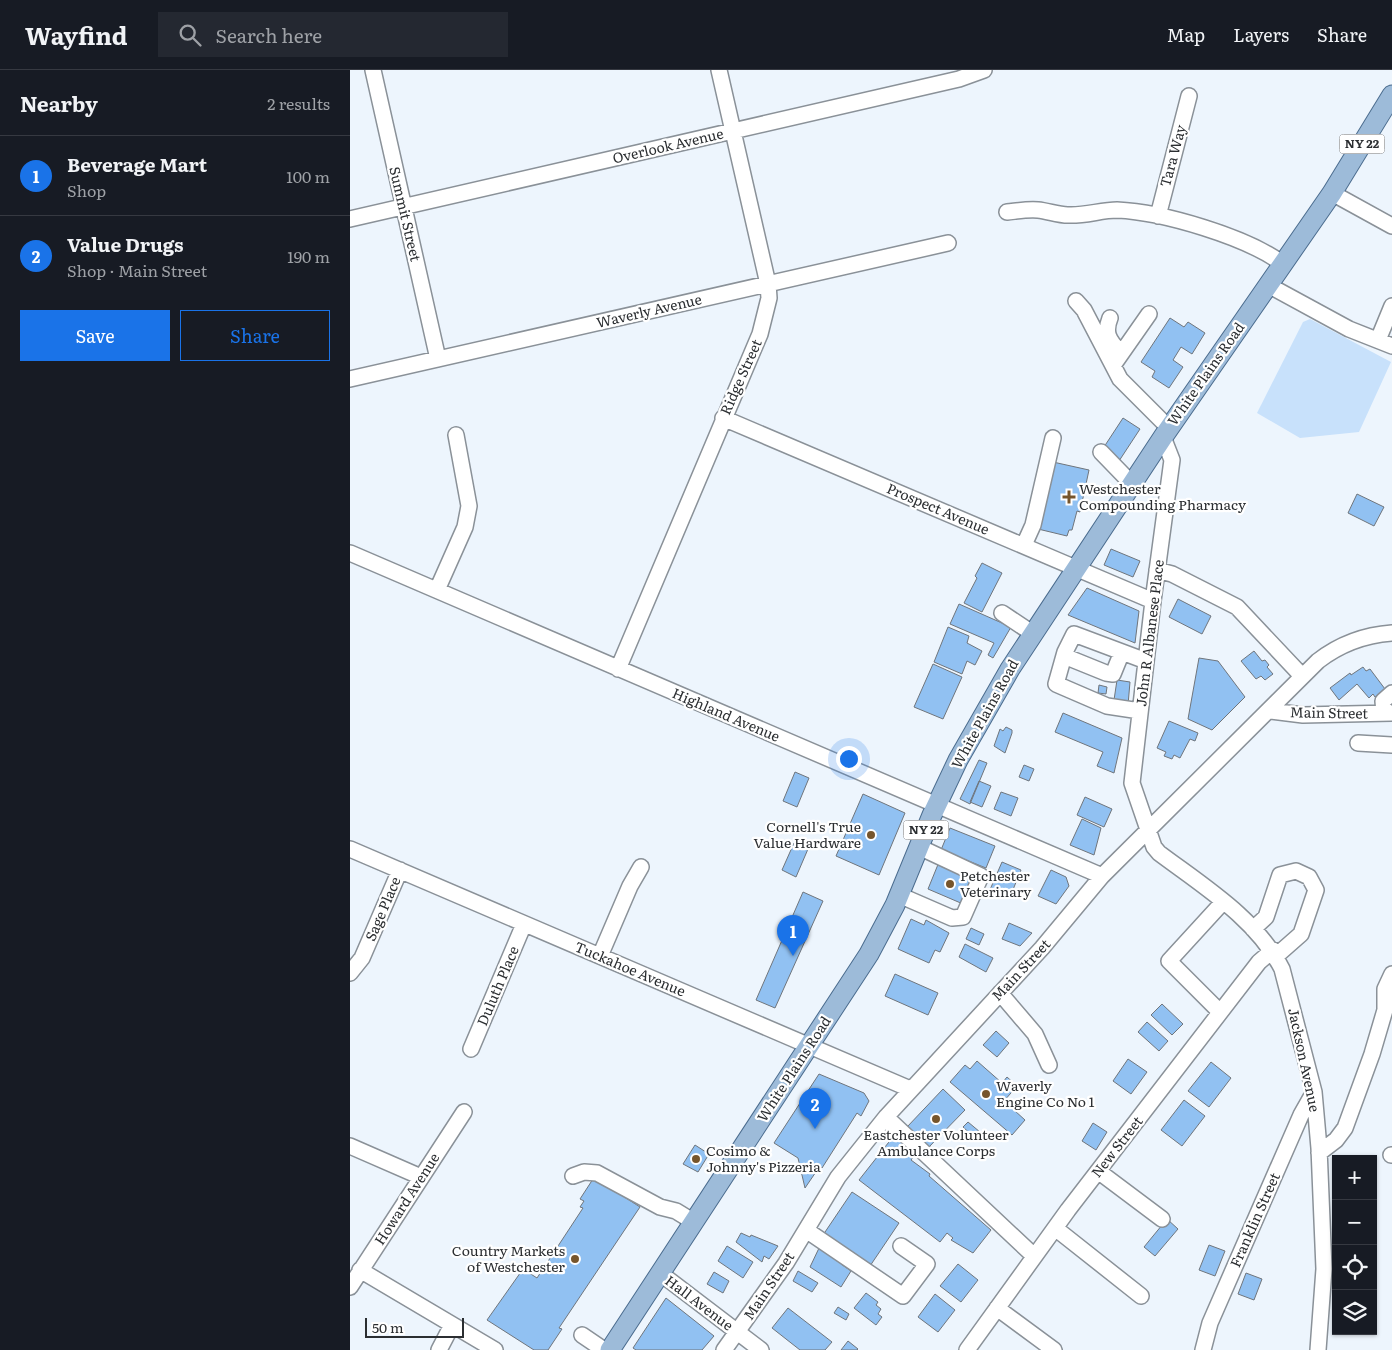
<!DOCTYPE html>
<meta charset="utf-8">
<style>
body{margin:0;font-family:Literata,serif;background:#242831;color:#f1f3f6}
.controls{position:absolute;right:15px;bottom:15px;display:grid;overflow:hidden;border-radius:0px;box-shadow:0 1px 4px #0004}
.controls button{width:45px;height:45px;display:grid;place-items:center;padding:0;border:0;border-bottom:1px solid #363941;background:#171b24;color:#f1f3f6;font:25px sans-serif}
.scale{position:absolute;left:15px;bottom:12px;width:99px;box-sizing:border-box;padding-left:5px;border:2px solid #2b2e31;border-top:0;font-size:14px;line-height:18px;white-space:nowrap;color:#2b2e31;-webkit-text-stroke:4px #fff;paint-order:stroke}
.you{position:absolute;left:498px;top:688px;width:18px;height:18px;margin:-12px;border:4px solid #fff;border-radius:50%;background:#1a73e8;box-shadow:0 0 0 8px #1a73e833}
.badge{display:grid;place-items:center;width:32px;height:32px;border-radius:50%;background:#1a73e8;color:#fff;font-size:16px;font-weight:700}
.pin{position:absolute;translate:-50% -41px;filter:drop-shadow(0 1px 2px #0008)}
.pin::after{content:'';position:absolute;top:26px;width:18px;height:15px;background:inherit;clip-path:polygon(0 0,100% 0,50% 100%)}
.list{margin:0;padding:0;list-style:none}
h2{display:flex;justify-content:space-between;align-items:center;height:65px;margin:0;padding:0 20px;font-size:21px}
h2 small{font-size:16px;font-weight:400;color:#9ea1a6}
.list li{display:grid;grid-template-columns:32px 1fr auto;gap:15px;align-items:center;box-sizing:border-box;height:80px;padding:0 20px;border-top:1px solid #363941}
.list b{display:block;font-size:19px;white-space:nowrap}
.list p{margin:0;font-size:16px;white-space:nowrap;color:#9ea1a6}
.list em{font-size:16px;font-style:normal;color:#9ea1a6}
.actions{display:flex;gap:10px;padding:15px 20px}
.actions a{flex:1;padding:11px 0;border:1px solid #1a73e8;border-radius:0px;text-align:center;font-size:18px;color:#1a73e8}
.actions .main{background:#1a73e8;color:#fff}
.icon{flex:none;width:28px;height:28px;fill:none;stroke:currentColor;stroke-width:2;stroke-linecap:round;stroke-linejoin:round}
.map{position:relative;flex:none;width:1042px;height:1280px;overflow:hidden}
header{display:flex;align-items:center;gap:30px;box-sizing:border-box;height:70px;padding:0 25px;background:#171b24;border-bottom:1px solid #363941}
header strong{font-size:24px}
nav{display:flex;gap:28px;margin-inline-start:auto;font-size:18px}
.search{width:350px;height:45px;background:#242831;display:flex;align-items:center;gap:12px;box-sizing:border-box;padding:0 18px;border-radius:0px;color:#9ea1a6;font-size:19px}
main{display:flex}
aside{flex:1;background:#171b24}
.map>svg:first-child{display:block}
</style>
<header>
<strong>Wayfind</strong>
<div class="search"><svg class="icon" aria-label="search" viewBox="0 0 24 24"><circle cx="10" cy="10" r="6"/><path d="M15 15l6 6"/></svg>Search here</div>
<nav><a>Map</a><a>Layers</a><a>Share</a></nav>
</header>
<main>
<aside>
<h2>Nearby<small>2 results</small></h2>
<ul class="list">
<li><span class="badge">1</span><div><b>Beverage Mart</b><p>Shop</p></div><em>100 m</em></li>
<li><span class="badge">2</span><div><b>Value Drugs</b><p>Shop · Main Street</p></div><em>190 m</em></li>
</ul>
<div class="actions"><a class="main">Save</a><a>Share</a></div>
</aside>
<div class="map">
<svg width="1042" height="1280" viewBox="0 0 1042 1280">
<rect width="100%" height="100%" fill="#edf5fd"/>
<path fill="#c8e1fb" d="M960,249L1041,292L1009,362L950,368L907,343L953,252Z"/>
<path fill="#91c1f2" stroke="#6f757c" d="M820,248L834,257L838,252L855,263L842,284L831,277L823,290L833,297L819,318L802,307L805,301L791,292Z
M773,348L790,359L769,391L752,380Z
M703,392L739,400L730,442L727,441L722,460H719L717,466L688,459Z
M1007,424L1034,437L1024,456L998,443Z
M761,479L790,491L783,507L754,495Z
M632,493L652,503L632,542L614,533L627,508L625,506Z
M737,518L789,541L785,573L718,545Z
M828,529L861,546L852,564L819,547Z
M609,534L661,557L643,588L638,585L644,573L600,554Z
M598,557L619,566L617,573L632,581L625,595L617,591L612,604L584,592Z
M904,581L912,591L915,590L919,595L917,597L923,604L915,610L911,606L906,609L891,591Z
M849,588L868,591L895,627L862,660L838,649Z
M583,594L612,607L593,649L564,637Z
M1013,597L1016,601L1020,599L1035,619L1025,627L1023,624L1019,628L1007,614L989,630L980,618L1000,603L1001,605Z
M767,610L780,612L778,635L764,630Z
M749,615L757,617L756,624L748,623Z
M713,643L772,668L764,703L747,696L753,682L705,662Z
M819,651L848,663L845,671L840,669L830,688L824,685L822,689L814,686L816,682L807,678Z
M656,657L662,660V663L655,683L644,676L650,659L653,661Z
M629,690L637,693L620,734L610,729Z
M674,695L684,699L679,711L669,707Z
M445,702L459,708L447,737L433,731Z
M629,711L641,716L632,737L620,732Z
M651,722L668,728L661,746L644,739Z
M513,724L555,743L529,805L486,786Z
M735,727L762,739L754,757L727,745Z
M732,749L751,758L744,785L720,775Z
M600,758L645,776L636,798L591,780Z
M444,773L458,779L446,807L432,800Z
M589,792L623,809L613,834L578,819Z
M652,792L671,800L660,827L648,822L647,825L639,822Z
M701,800L716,807L719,816L706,834L688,826Z
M453,822L473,831L425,938L406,930Z
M561,849L574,855L576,850L599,863L590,882L585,880L579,893L548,879Z
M659,853L682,863L670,876L652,869Z
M621,858L634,864L629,875L616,869Z
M615,874L643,888L636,902L609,887Z
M545,904L588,923L578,945L535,926Z
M812,934L833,954L822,965L801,945Z
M797,952L818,971L809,981L788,962Z
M646,961L659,973L647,987L633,975Z
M778,989L797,1002L781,1024L763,1011Z
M627,991L652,1013L657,1007L667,1016L654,1031L675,1050L662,1065L600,1012L615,995L620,999Z
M861,992L881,1008L859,1037L838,1021Z
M469,1004L514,1023L519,1031L511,1046L507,1043L472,1098L470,1096L455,1118L448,1088L424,1073Z
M593,1019L615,1040L578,1078L557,1057Z
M834,1030L855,1046L832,1076L811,1060Z
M618,1052L630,1062L625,1068L613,1057Z
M743,1053L757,1062L746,1080L732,1071Z
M546,1063L566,1083L561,1090L580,1104L579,1106L641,1160L623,1183L601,1170L603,1168L597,1163L590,1172L509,1110Z
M345,1075L359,1084L348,1102L333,1094Z
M243,1109L247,1112L248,1110L290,1137L209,1258L212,1259L198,1280H184L137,1250L173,1199L187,1208L233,1138L230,1137L234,1131L230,1129Z
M502,1122L549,1153L520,1196L473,1165Z
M817,1149L828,1159L805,1186L794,1177Z
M391,1163L400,1167L401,1165L428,1176L419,1189L414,1186L412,1192L386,1172Z
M859,1175L875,1181L865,1206L849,1200Z
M377,1176L403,1192L393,1208L368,1191Z
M470,1176L493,1191L491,1194L501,1201L491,1217L460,1197Z
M608,1194L628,1210L611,1232L590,1216Z
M448,1201L468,1213L462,1222L443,1211Z
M364,1202L379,1211L373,1223L357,1214Z
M896,1203L912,1209L904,1230L888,1224Z
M516,1223L528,1232L526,1235L531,1239L528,1244L532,1247L526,1255L504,1238Z
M585,1224L605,1240L588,1262L568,1247Z
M316,1228L364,1266L352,1280H286L283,1278Z
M488,1237L499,1244L496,1250L484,1243Z
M438,1238L482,1272L475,1280H450L422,1258Z
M498,1271L508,1279L507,1280H491Z"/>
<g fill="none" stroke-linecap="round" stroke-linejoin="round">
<g stroke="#8a9198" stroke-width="18">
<path id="minor" d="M23,0L88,289
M982,123L1042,156
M657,142C667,141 678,139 688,140C698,141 708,145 718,145C735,146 751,140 767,140C813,142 897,167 933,194
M808,146L839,26
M0,149L609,9L634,0
M918,215L999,259L1042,276
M726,231L734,240L770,309L819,358
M760,248C754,263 759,270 769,281
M1028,270L1042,236
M764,294L799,244
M0,309L598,173
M373,348L803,531
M813,367L822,390L803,531L782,713L804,777L809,783C853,816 907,849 932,899L964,1022L969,1078L974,1199L968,1280
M751,382L782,414
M674,475L683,455L703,368
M0,483L752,806
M807,500L822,504L887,537L952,606
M87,520L115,457L119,436L106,365
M652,543L682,563
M714,586L756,603L763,604L772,582
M268,599L410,264L419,228L418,214L369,0
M790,641L757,636L706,614L715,582L724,564L796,591
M920,641L953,645L1042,643
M1034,643L1033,631L1042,623
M1008,673L1042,675
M0,779L560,1019
M549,825L602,848L613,847L631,806L569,777
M903,859L916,847L930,805L946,801L959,807L966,820L951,864L926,886
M250,886L280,816L291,797
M0,903L12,888L50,800
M650,923L685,964L699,995
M870,942L819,891L873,832
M121,979L174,854
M536,1047L684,1186
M0,1076L71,1107
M969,1083L986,1070L995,1058L1022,984L1035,940V919L1042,904
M1041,1085H1042
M748,1101L812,1149
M223,1106L234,1102L247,1103L310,1137L326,1141L344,1152
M705,1158L791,1226
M456,1160L553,1226L577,1194L551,1176
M10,1200L145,1280
M310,1203L411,1280
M0,1217L114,1042
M647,1238L704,1280
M232,1265L254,1280
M89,1280L102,1255
M374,1280L436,1193L488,1107L536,1047L692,878L752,806L968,591C990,574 1014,565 1042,563
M617,1280L718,1140L909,892L923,880
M853,1280L860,1253L951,1045L964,1022"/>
</g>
<g stroke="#4b6c8e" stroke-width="21">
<path id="major" d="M260,1280L519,884L545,835L582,745L608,690L660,599L813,367L982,123L1042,25"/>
</g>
<use href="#minor" stroke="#fff" stroke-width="15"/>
<use href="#major" stroke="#9dbbd9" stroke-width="19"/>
</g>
<g fill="#76552c" stroke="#fff" stroke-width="2">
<path d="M716.5 419.5h5v5h5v5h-5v5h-5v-5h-5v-5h5z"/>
<circle cx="521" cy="765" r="5"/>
<circle cx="600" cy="814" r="5"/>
<circle cx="636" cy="1024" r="5"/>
<circle cx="586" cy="1049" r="5"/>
<circle cx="346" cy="1089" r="5"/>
<circle cx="225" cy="1189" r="5"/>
</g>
<g text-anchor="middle" stroke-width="4.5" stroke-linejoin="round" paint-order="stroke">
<g fill="#fff" stroke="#6b6d6f" stroke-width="1">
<rect x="989.5" y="64.5" width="45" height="19" rx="4"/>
<rect x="553.5" y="750.5" width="45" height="19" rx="4"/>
</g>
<g font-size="12" font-weight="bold" fill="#2b2e31">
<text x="1012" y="78">NY 22</text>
<text x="576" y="764">NY 22</text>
</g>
<g font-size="14" fill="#2b2e31" stroke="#fff">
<text transform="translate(318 76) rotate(-13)" y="5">Overlook Avenue</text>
<text transform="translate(823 86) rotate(-75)" y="5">Tara Way</text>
<text transform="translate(55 144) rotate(77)" y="5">Summit Street</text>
<text transform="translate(299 241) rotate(-13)" y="5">Waverly Avenue</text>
<text transform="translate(856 304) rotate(-55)" y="5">White Plains Road</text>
<text transform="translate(391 307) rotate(-66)" y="5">Ridge Street</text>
<text transform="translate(588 439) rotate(23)" y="5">Prospect Avenue</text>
<text transform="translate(800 563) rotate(-83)" y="5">John R Albanese Place</text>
<text transform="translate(979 643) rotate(1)" y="5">Main Street</text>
<text transform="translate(635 644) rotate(-61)" y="5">White Plains Road</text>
<text transform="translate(376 645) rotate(23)" y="5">Highland Avenue</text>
<text transform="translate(33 839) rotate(-67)" y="5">Sage Place</text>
<text transform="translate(280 899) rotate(23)" y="5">Tuckahoe Avenue</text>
<text transform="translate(671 900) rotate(-47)" y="5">Main Street</text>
<text transform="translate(148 916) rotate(-67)" y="5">Duluth Place</text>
<text transform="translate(954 990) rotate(78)" y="5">Jackson Avenue</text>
<text transform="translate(444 999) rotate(-57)" y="5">White Plains Road</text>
<text transform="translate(767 1077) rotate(-52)" y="5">New Street</text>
<text transform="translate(57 1129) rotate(-57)" y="5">Howard Avenue</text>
<text transform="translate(905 1150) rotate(-66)" y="5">Franklin Street</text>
<text transform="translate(419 1216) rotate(-56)" y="5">Main Street</text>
<text transform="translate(349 1233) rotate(37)" y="5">Hall Avenue</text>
</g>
<g font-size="14" fill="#2b2e31" stroke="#fff" text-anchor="start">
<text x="729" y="424">Westchester<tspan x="729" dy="16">Compounding Pharmacy</tspan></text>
<text x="511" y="762" text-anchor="end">Cornell's True<tspan x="511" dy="16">Value Hardware</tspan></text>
<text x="610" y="811">Petchester<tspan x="610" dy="16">Veterinary</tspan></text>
<text x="646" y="1021">Waverly<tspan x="646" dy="16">Engine Co No 1</tspan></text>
<text x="586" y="1070" text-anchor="middle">Eastchester Volunteer<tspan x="586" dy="16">Ambulance Corps</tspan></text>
<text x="356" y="1086">Cosimo &amp;<tspan x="356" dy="16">Johnny's Pizzeria</tspan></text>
<text x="215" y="1186" text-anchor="end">Country Markets<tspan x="215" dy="16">of Westchester</tspan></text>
</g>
</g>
</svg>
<div class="controls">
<button>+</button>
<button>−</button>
<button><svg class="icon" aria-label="locate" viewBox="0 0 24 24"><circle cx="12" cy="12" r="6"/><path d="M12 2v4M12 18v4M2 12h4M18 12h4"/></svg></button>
<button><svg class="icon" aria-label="layers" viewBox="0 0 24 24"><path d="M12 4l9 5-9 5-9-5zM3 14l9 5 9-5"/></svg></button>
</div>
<div class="scale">50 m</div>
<div class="you"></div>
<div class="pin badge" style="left:443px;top:886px">1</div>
<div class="pin badge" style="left:465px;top:1059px">2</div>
</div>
</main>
